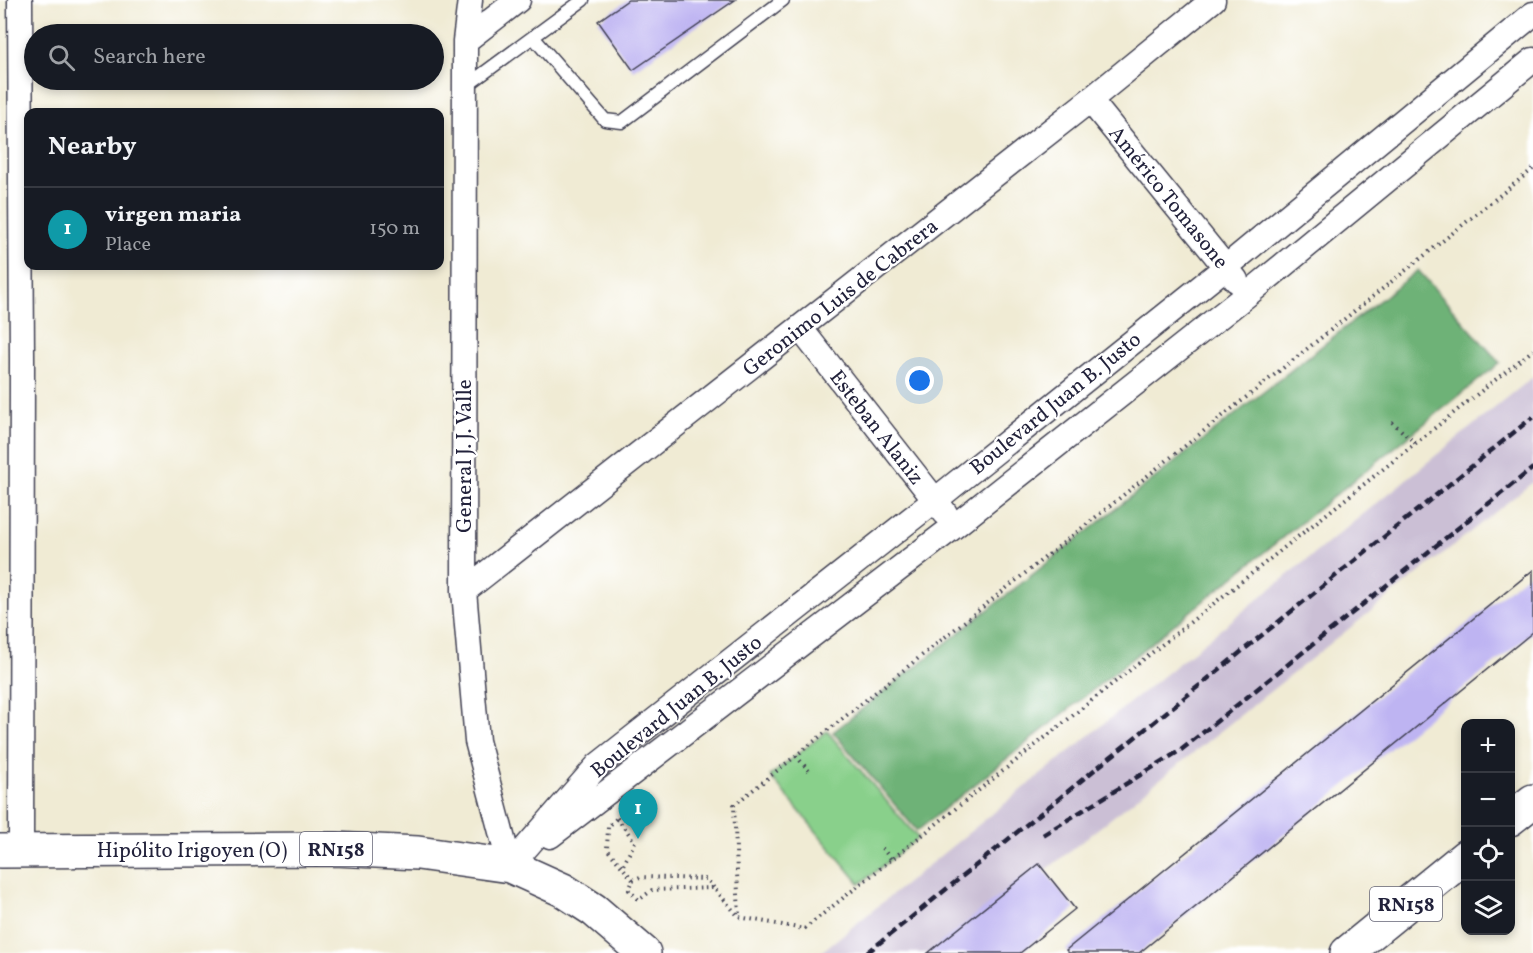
<!DOCTYPE html>
<meta charset="utf-8">
<style>
body{margin:0;font-family:Vollkorn,serif;background:#242831;color:#f1f3f6}
.controls{position:absolute;right:18px;bottom:18px;display:grid;overflow:hidden;border-radius:12px;box-shadow:0 3px 9px #0003}
.controls button{width:54px;height:54px;display:grid;place-items:center;padding:0;border:0;border-bottom:2px solid #363941;background:#171b24;color:#f1f3f6;font:30px sans-serif}
.you{position:absolute;left:920px;top:381px;width:21px;height:21px;margin:-15px;border:4px solid #fff;border-radius:50%;background:#1a73e8;box-shadow:0 0 0 9px #1a73e833}
.badge{display:grid;place-items:center;width:39px;height:39px;border-radius:50%;background:#7c3aed;color:#fff;font-size:20px;font-weight:700}
.pin{position:absolute;translate:-50% -50px;filter:drop-shadow(0 2px 3px #0008)}
.pin::after{content:'';position:absolute;top:32px;width:21px;height:18px;background:inherit;clip-path:polygon(0 0,100% 0,50% 100%)}
.list{margin:0;padding:0;list-style:none}
h2{display:flex;justify-content:space-between;align-items:center;height:78px;margin:0;padding:0 24px;font-size:26px}
h2 small{font-size:20px;font-weight:400;color:#9ea1a6}
.list li{display:grid;grid-template-columns:39px 1fr auto;gap:18px;align-items:center;box-sizing:border-box;height:84px;padding:0 24px;border-top:2px solid #363941}
.list b{display:block;font-size:22px;white-space:nowrap}
.list p{margin:0;font-size:20px;white-space:nowrap;color:#9ea1a6}
.list em{font-size:20px;font-style:normal;color:#9ea1a6}
.icon{flex:none;width:33px;height:33px;fill:none;stroke:currentColor;stroke-width:2;stroke-linecap:round;stroke-linejoin:round}
.map{position:relative;flex:none;width:1533px;height:953px;overflow:hidden}
.search{position:absolute;background:#171b24;box-shadow:0 3px 9px #0003;left:24px;top:24px;width:420px;height:66px;display:flex;align-items:center;gap:15px;box-sizing:border-box;padding:0 21px;border-radius:33px;color:#9ea1a6;font-size:22px}
.panel{position:absolute;background:#171b24;box-shadow:0 3px 9px #0003;left:24px;top:108px;width:420px;height:162px;border-radius:12px}
.map>svg:first-child{display:block}
</style>
<div class="map">
<svg width="1533" height="953" viewBox="0 0 1533 953">
<rect width="100%" height="100%" fill="#fff"/>
<filter id="ink" filterUnits="userSpaceOnUse"><feTurbulence type="fractalNoise" baseFrequency=".0167" numOctaves="2"/><feDisplacementMap in="SourceGraphic" scale="12" xChannelSelector="R" yChannelSelector="G"/><feConvolveMatrix kernelMatrix="1 2 1 2 8 2 1 2 1" color-interpolation-filters="sRGB"/></filter>
<filter id="wash" filterUnits="userSpaceOnUse"><feTurbulence type="fractalNoise" baseFrequency=".008" numOctaves="4" result="noise"/><feDisplacementMap in="SourceGraphic" scale="24" xChannelSelector="R" yChannelSelector="G"/><feGaussianBlur stdDeviation="1.35" result="paint"/><feColorMatrix in="noise" values="0 0 0 0 0 0 0 0 0 0 0 0 0 0 0 0 0 1.4 0 .05"/><feComposite in="paint" operator="in"/></filter>
<g filter="url(#wash)">
<rect width="100%" height="100%" fill="#f0ebd4"/>
<path fill="#cbbfd5" d="M1533,377V482L942,953H820Z"/>
<path fill="#89d08b" stroke="#567963" stroke-width="1.5" d="M827,731L918,838L860,884L770,776Z"/>
<path fill="#6eb277" stroke="#486a59" stroke-width="1.5" d="M1418,270L1500,363L917,831L833,732Z"/>
<g id="blocks">
<path fill="#beb4f2" d="M628,0H735L633,70L598,21Z
M1533,570V632L1139,953H1069L1066,950Z
M1039,864L1075,909L1020,953H928Z"/>
</g>
</g>
<g filter="url(#ink)">
<use href="#blocks" fill-opacity="0" stroke="#414052" stroke-width="1.5"/>
<g fill="none" stroke-linecap="round" stroke-linejoin="round">
<g stroke="#414052" stroke-width="15">
<path id="lane" d="M533,37L605,120L622,122L783,0
M465,87L583,0"/>
</g>
<g stroke="#414052" stroke-width="27">
<path id="street" d="M20,0L22,358L21,851
M470,0L465,41L464,591L477,741L510,866
M465,41L518,0
M1090,100L1236,280
M800,328L945,513
M464,591L1090,100L1213,0
M550,836L956,525L1248,294L1533,60
M510,866L598,765L934,501L1226,267L1533,14"/>
</g>
<g stroke="#414052" stroke-width="36">
<path id="highway" d="M1510,819L1533,801
M0,851L335,849L418,853L510,866L563,890L594,910L644,953
M1347,953L1466,856"/>
</g>
<path stroke="#414052" stroke-width="4" stroke-dasharray="1.5 4.5" stroke-linecap="butt" d="M1533,169L734,805L739,917L804,929L1533,350
M1392,422L1415,443
M796,756L810,772
M617,818L635,842L622,867
M616,819L608,827L607,849L633,880L629,890L639,900L652,890L714,888L739,917
M882,848L891,859
M633,880L640,877L707,879L714,888"/>
<use href="#lane" stroke="#fff" stroke-width="12"/>
<use href="#street" stroke="#fff" stroke-width="24"/>
<use href="#highway" stroke="#fff" stroke-width="33"/>
<path stroke="#22223b" stroke-width="4.5" stroke-dasharray="9 4.5" stroke-linecap="butt" d="M1043,835L1181,750L1533,468
M867,953L1533,417"/>
</g>
</g>
<g text-anchor="middle" stroke-width="4.5" stroke-linejoin="round" paint-order="stroke">
<g fill="#fff" stroke="#646476" stroke-width="1.5">
<rect x="300" y="832" width="72" height="34" rx="4.5"/>
<rect x="1370" y="887" width="72" height="34" rx="4.5"/>
</g>
<g font-size="20" font-weight="bold" fill="#22223b">
<text x="336" y="856">RN158</text>
<text x="1406" y="911">RN158</text>
</g>
<g font-size="21" fill="#22223b" stroke="#fff">
<text transform="translate(1169 197) rotate(51)" y="7">Américo Tomasone</text>
<text transform="translate(840 297) rotate(-38)" y="7">Geronimo Luis de Cabrera</text>
<text transform="translate(1055 403) rotate(-39)" y="7">Boulevard Juan B. Justo</text>
<text transform="translate(877 427) rotate(52)" y="7">Esteban Alaniz</text>
<text transform="translate(464 456) rotate(-90)" y="7">General J. J. Valle</text>
<text transform="translate(676 706) rotate(-39)" y="7">Boulevard Juan B. Justo</text>
<text x="192" y="857">Hipólito Irigoyen (O)</text>
</g>
</g>
</svg>
<div class="controls">
<button>+</button>
<button>−</button>
<button><svg class="icon" aria-label="locate" viewBox="0 0 24 24"><circle cx="12" cy="12" r="6"/><path d="M12 2v4M12 18v4M2 12h4M18 12h4"/></svg></button>
<button><svg class="icon" aria-label="layers" viewBox="0 0 24 24"><path d="M12 4l9 5-9 5-9-5zM3 14l9 5 9-5"/></svg></button>
</div>
<div class="you"></div>
<div class="pin badge" style="left:638px;top:839px;background:#0f9aa8">1</div>
<div class="search"><svg class="icon" aria-label="search" viewBox="0 0 24 24"><circle cx="10" cy="10" r="6"/><path d="M15 15l6 6"/></svg>Search here</div>
<section class="panel">
<h2>Nearby<small></small></h2>
<ul class="list">
<li><span class="badge" style="background:#0f9aa8">1</span><div><b>virgen maria</b><p>Place</p></div><em>150 m</em></li>
</ul>
</section>
</div>
